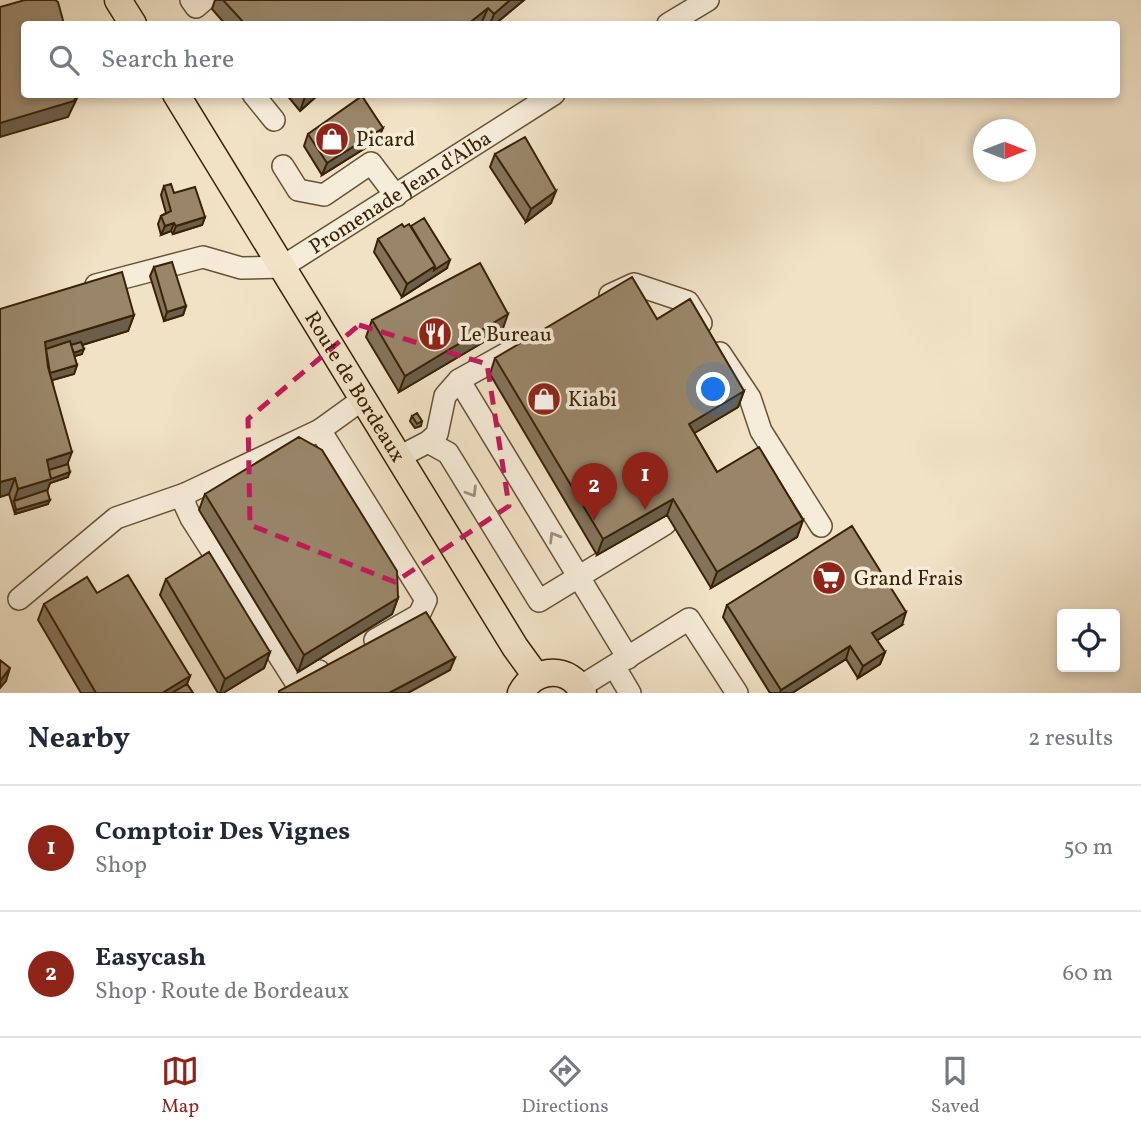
<!DOCTYPE html>
<meta charset="utf-8">
<style>
body{margin:0;font-family:Vollkorn,serif;background:#f2f2f3;color:#1f2937}
.controls{position:absolute;right:21px;bottom:21px;display:grid;overflow:hidden;border-radius:7px;box-shadow:0 4px 10px #0003}
.controls button{width:63px;height:63px;display:grid;place-items:center;padding:0;border:0;border-bottom:2px solid #e0e1e3;background:#fff;color:#1f2937;font:35px sans-serif}
.compass{position:absolute;left:973px;top:119px;width:63px;height:63px;border-radius:50%;background:#fff;box-shadow:0 4px 10px #0003;rotate:90deg}
.you{position:absolute;left:714px;top:390px;width:24px;height:24px;margin:-18px;border:5px solid #fff;border-radius:50%;background:#1a73e8;box-shadow:0 0 0 10px #1a73e833}
.badge{display:grid;place-items:center;width:46px;height:46px;border-radius:50%;background:#8f2418;color:#fff;font-size:23px;font-weight:700}
.pin{position:absolute;translate:-50% -58px;filter:drop-shadow(0 2px 4px #0008)}
.pin::after{content:'';position:absolute;top:37px;width:24px;height:21px;background:inherit;clip-path:polygon(0 0,100% 0,50% 100%)}
.list{margin:0;padding:0;list-style:none}
h2{display:flex;justify-content:space-between;align-items:center;height:91px;margin:0;padding:0 28px;font-size:30px}
h2 small{font-size:23px;font-weight:400;color:#747a83}
.list li{display:grid;grid-template-columns:46px 1fr auto;gap:21px;align-items:center;box-sizing:border-box;height:126px;padding:0 28px;border-top:2px solid #e0e1e3}
.list b{display:block;font-size:26px;white-space:nowrap}
.list p{margin:0;font-size:23px;white-space:nowrap;color:#747a83}
.list em{font-size:23px;font-style:normal;color:#747a83}
.icon{flex:none;width:38px;height:38px;fill:none;stroke:currentColor;stroke-width:2;stroke-linecap:round;stroke-linejoin:round}
.map{position:relative;flex:none;width:1141px;height:693px;overflow:hidden}
.search{position:absolute;background:#fff;box-shadow:0 4px 10px #0003;left:21px;right:21px;top:21px;height:77px;display:flex;align-items:center;gap:18px;box-sizing:border-box;padding:0 24px;border-radius:7px;color:#747a83;font-size:26px}
.sheet{height:343px;background:#fff}
nav{display:flex;justify-content:space-around;align-items:center;box-sizing:border-box;height:98px;border-top:2px solid #e0e1e3;background:#fff;font-size:19px;color:#747a83}
nav a{display:grid;justify-items:center;gap:4px}
nav .on{color:#8f2418}
.map>svg:first-child{display:block}
</style>
<div class="map">
<svg width="1141" height="693" viewBox="0 0 1141 693">
<rect width="100%" height="100%" fill="#f1e2c6"/>
<filter id="stains"><feTurbulence type="fractalNoise" baseFrequency=".00286" numOctaves="4"/><feColorMatrix values="0 0 0 0 .2 0 0 0 0 .09 0 0 0 0 .02 0 0 0 .5 -.17"/></filter>
<radialGradient id="worn" r=".72"><stop offset=".6" stop-color="#630" stop-opacity="0"/><stop offset="1" stop-color="#630" stop-opacity=".3"/></radialGradient>
<g fill="none" stroke-linecap="round" stroke-linejoin="round">
<g stroke="#675235" stroke-width="24">
<g id="minor">
<path d="M191,0L196,7L204,0"/>
<path d="M668,24L708,0"/>
<path d="M253,94L274,120"/>
<path d="M283,166L298,190L324,195L371,163L396,196"/>
<path id="s1" d="M96,285L203,257L241,268L282,267L554,94"/>
<path d="M610,295L634,284L688,302L701,323"/>
<path d="M720,353L750,398L761,431L821,526"/>
<path d="M459,380L628,658"/>
<path d="M363,399L320,430L426,600L419,615L375,640"/>
<path d="M428,442L448,453L539,601L665,524"/>
<path d="M399,457L428,442L437,434L445,396L459,380L518,347"/>
<path d="M185,494V505L191,518L297,684L319,671"/>
<path d="M19,599L116,518L185,494L320,430"/>
<path d="M614,666L630,693"/>
<path d="M580,687L689,619L737,693"/>
</g>
</g>
<g stroke="#392205" stroke-width="29">
<g id="major">
<path d="M118,0L133,24"/>
<path id="s2" d="M176,94L515,647L536,676"/>
<path d="M521,693C535,667 570,665 583,693"/>
</g>
</g>
<use href="#minor" stroke="#f6ecda" stroke-width="21"/>
<use href="#major" stroke="#f1e2c6" stroke-width="26"/>
</g>
<path fill="#84735a" stroke="#392205" stroke-width="2" d="M215,0H524L495,24H225L212,9Z
M286,94H319L300,111Z
M308,134L378,140L322,175L304,146Z
M495,154L551,203L526,222L490,167Z
M164,186L205,217L202,225L173,234L171,231L161,235L158,224L161,216L166,213L161,195Z
M404,227L447,268L402,297L374,252L378,239Z
M154,267L186,306L183,315L164,321L150,276Z
M0,309L134,315L128,331L82,345V354L74,356L77,365L74,374L52,380L68,464V477L50,483L47,490L48,504L15,514L9,494L0,497Z
M657,319L744,391L738,407L694,433L717,472L803,520L797,537L711,588L667,515L597,555L490,374L495,358Z
M372,320L502,331L399,392L366,337Z
M412,416L422,421L421,426L415,428L410,421Z
M205,494L398,598L392,614L298,672L199,510Z
M166,579L270,652L264,668L223,693H218L160,595Z
M97,593L190,676L187,684L193,693H81L38,620L44,604Z
M727,605L902,625L877,640L885,652L880,664L858,678L846,659L792,693H770L723,617Z"/>
<path fill="#6b5e4a" stroke="#392205" stroke-width="2" d="M510,0H524L495,24H490L494,14Z
M488,8L481,24H468Z
M79,94L68,117L0,137V123Z
M306,94H319L300,111Z
M383,128L378,140L322,175L327,163Z
M556,191L551,203L526,222L531,209Z
M205,217L202,225L173,234L176,226Z
M174,223L171,231L161,235L165,226Z
M450,260L447,268L402,297L407,284L435,266Z
M186,306L183,315L164,321L167,312Z
M508,314L502,331L399,392L405,376Z
M134,315L128,331L43,357L45,342Z
M84,349L82,354L69,358L71,354Z
M77,365L74,374L42,383L45,374Z
M744,391L738,407L683,440L689,424Z
M72,452L66,468L43,475L47,460Z
M70,472L68,477L50,483L46,495L14,501L18,489Z
M15,478L9,494L0,497V482Z
M673,499L667,515L597,555L603,539Z
M50,500L48,504L15,514L16,510Z
M803,520L797,537L711,588L717,572Z
M398,598L392,614L298,672L304,655Z
M906,612L902,625L868,646L872,633Z
M850,646L846,659L792,693H780L781,690Z
M270,652L264,668L223,693H220L225,679Z
M885,652L880,664L858,678L863,666Z
M455,658L450,670L408,693H389Z
M10,668L6,681L0,688V681Z
M190,676L183,693H162Z"/>
<path fill="#998669" stroke="#392205" stroke-width="2" d="M25,0H55L58,2L64,24H24V94H77L74,101L0,123V7Z
M223,0H510L494,14L488,8L468,24H245Z
M362,96L383,128L327,163L308,134Z
M525,137L556,191L531,209L495,154Z
M171,184L174,193L195,187L205,217L176,226L174,223L165,226L161,216L171,211L164,186Z
M424,218L450,260L434,270L435,266L411,226Z
M402,224L404,227L409,224L435,266L407,284L378,239Z
M172,262L186,306L167,312L154,267Z
M480,263L508,314L405,376L372,320Z
M122,272L134,315L45,342L48,367L72,452L47,460L51,479L18,489L15,478L0,482V309Z
M632,277L657,319L690,299L744,391L689,424L717,472L759,447L803,520L717,572L673,499L603,539L495,358Z
M70,341L77,365L50,373L46,349Z
M81,342L84,349L74,353L71,345Z
M417,413L422,421L417,424L412,416Z
M299,437L322,450L397,571L398,598L304,655L205,494Z
M68,464L70,472L51,479L49,470Z
M47,490L50,500L16,510L14,501Z
M852,526L906,612L872,633L885,652L863,666L850,646L781,690L727,605Z
M209,552L270,652L225,679L166,579Z
M128,575L190,676L162,693H96L44,604L87,577L97,593Z
M426,612L455,658L389,693H279V691Z
M0,660L10,668L0,681Z
M187,684L193,693H172Z"/>
<defs><path id="oneway-chevron" d="M-2-3.5L2.5 0L-2 3.5" fill="none" stroke-width="1.6" stroke-linecap="round" stroke-linejoin="round" transform="scale(1.75)"/></defs>
<g stroke="#a1917a">
<use href="#oneway-chevron" transform="translate(472 492) rotate(58)"/>
<use href="#oneway-chevron" transform="translate(554 537) rotate(-121)"/>
</g>
<path fill="none" stroke="#c2185b" stroke-width="5" stroke-dasharray="14 9" stroke-linejoin="round" d="M359,325L487,364L509,506L395,582L250,525L248,419Z"/>
<defs>
<g id="shop-disc" transform="scale(1.75)"><circle r="9.5" fill="#8f2418" stroke="#f6ecda"/><path d="M-5-2.5h2.3a2.7 3.5 0 0 1 5.4 0H5L5.5 6h-11ZM-1.5-2.5h3a1.5 2.3 0 0 0-3 0Z" fill="#fff"/></g>
<g id="restaurant-disc" transform="scale(1.75)"><circle r="9.5" fill="#8f2418" stroke="#f6ecda"/><path d="M-5-6h1v4h1v-4h1v4h1v-4h1v5L-1.5 .5V6h-2V.5L-5-1ZM5-6V6H3V1.5H1.5Q1.5-4 5-6Z" fill="#fff"/></g>
<g id="supermarket-disc" transform="scale(1.75)"><circle r="9.5" fill="#8f2418" stroke="#f6ecda"/><path d="M-6-5.5h2.5l.6 2H6L4.5 2H-2.5L-4.4-4H-6ZM-1.5 3.2a1.3 1.3 0 1 0 .1 0ZM3 3.2a1.3 1.3 0 1 0 .1 0Z" fill="#fff"/></g>
</defs>
<g fill-rule="evenodd">
<use href="#shop-disc" x="332" y="139"/>
<use href="#restaurant-disc" x="435" y="334"/>
<use href="#shop-disc" x="544" y="399"/>
<use href="#supermarket-disc" x="829" y="578"/>
</g>
<g text-anchor="middle" stroke-width="7" stroke-linejoin="round" paint-order="stroke">
<g font-size="21" fill="#392205" stroke="#f6ecda" text-anchor="start">
<text x="356" y="146">Picard</text>
<text x="460" y="341">Le Bureau</text>
<text x="568" y="406">Kiabi</text>
<text x="854" y="585">Grand Frais</text>
</g>
<g font-size="21" fill="#392205" stroke="#f6ecda">
<text dy="7" stroke="none"><textPath href="#s1" startOffset="331">Promenade Jean d'Alba</textPath></text>
<text dy="7" stroke="none"><textPath href="#s2" startOffset="343">Route de Bordeaux</textPath></text>
</g>
</g>
<rect width="100%" height="100%" filter="url(#stains)"/>
<rect width="100%" height="100%" fill="url(#worn)"/>
</svg>
<div class="controls">
<button><svg class="icon" aria-label="locate" viewBox="0 0 24 24"><circle cx="12" cy="12" r="6"/><path d="M12 2v4M12 18v4M2 12h4M18 12h4"/></svg></button>
</div>
<svg class="compass" viewBox="-18 -18 36 36"><path d="M0-13l5 13h-10z" fill="#e53935"/><path d="M0 13l5-13h-10z" fill="#747a83"/></svg>
<div class="you"></div>
<div class="pin badge" style="left:645px;top:510px">1</div>
<div class="pin badge" style="left:594px;top:521px">2</div>
<div class="search"><svg class="icon" aria-label="search" viewBox="0 0 24 24"><circle cx="10" cy="10" r="6"/><path d="M15 15l6 6"/></svg>Search here</div>
</div>
<section class="sheet">
<h2>Nearby<small>2 results</small></h2>
<ul class="list">
<li><span class="badge">1</span><div><b>Comptoir Des Vignes</b><p>Shop</p></div><em>50 m</em></li>
<li><span class="badge">2</span><div><b>Easycash</b><p>Shop · Route de Bordeaux</p></div><em>60 m</em></li>
</ul>
</section>
<nav>
<a class="on"><svg class="icon" aria-label="map" viewBox="0 0 24 24"><path d="M3 6l6-2 6 2 6-2v14l-6 2-6-2-6 2zM9 4v14M15 6v14"/></svg>Map</a>
<a><svg class="icon" aria-label="directions" viewBox="0 0 24 24"><path d="M12 3l9 9-9 9-9-9zM9 14v-3h6M13 9l2 2-2 2"/></svg>Directions</a>
<a><svg class="icon" aria-label="saved" viewBox="0 0 24 24"><path d="M7 4h10v16l-5-4-5 4z"/></svg>Saved</a>
</nav>
